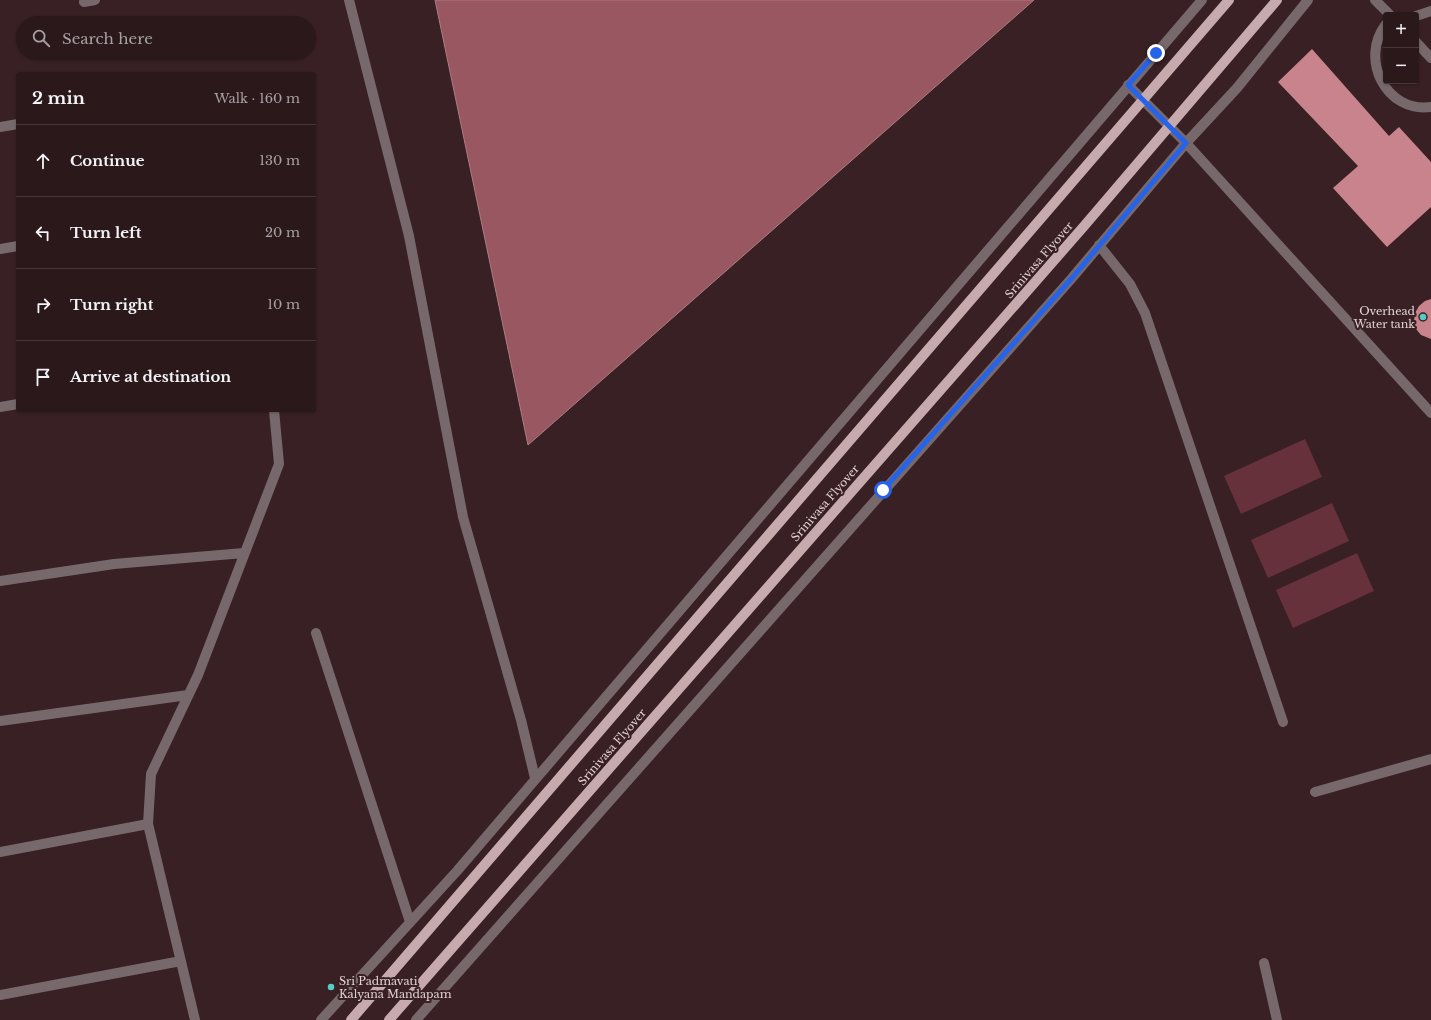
<!DOCTYPE html>
<meta charset="utf-8">
<style>
body{margin:0;font-family:"Libre Baskerville",serif;background:#372528;color:#f1f3f6}
.controls{position:absolute;right:12px;top:12px;display:grid;overflow:hidden;border-radius:4px;box-shadow:0 1px 3px #0004}
.controls button{width:36px;height:36px;display:grid;place-items:center;padding:0;border:0;border-bottom:1px solid #47373a;background:#2b181b;color:#f1f3f6;font:20px sans-serif}
.stop{position:absolute;width:12px;height:12px;margin:-9px;border:3px solid #2563eb;border-radius:50%;background:#fff}
.stop.end{background:#2563eb;border-color:#fff;box-shadow:0 1px 4px #0008}
.list{margin:0;padding:0;list-style:none}
h2{display:flex;justify-content:space-between;align-items:center;height:52px;margin:0;padding:0 16px;font-size:17px}
h2 small{font-size:13px;font-weight:400;color:#a6a0a3}
.list li{display:grid;grid-template-columns:26px 1fr auto;gap:12px;align-items:center;box-sizing:border-box;height:72px;padding:0 16px;border-top:1px solid #47373a}
.list b{display:block;font-size:15px;white-space:nowrap}
.list em{font-size:13px;font-style:normal;color:#a6a0a3}
.icon{flex:none;width:22px;height:22px;fill:none;stroke:currentColor;stroke-width:2;stroke-linecap:round;stroke-linejoin:round}
.map{position:relative;flex:none;width:1431px;height:1020px;overflow:hidden}
.search{position:absolute;background:#2b181b;box-shadow:0 1px 3px #0004;left:16px;top:16px;width:300px;height:44px;display:flex;align-items:center;gap:10px;box-sizing:border-box;padding:0 14px;border-radius:22px;color:#a6a0a3;font-size:15px}
.panel{position:absolute;background:#2b181b;box-shadow:0 1px 3px #0004;left:16px;top:72px;width:300px;height:340px;border-radius:4px}
.map>svg:first-child{display:block}
</style>
<div class="map">
<svg width="1431" height="1020" viewBox="0 0 1431 1020">
<rect width="100%" height="100%" fill="#392024"/>
<path fill="#66313a" d="M1305,439L1322,477L1241,514L1224,476Z
M1332,503L1349,541L1268,578L1251,540Z
M1357,553L1374,591L1293,628L1276,590Z"/>
<path fill="#985761" stroke="#ae7c83" d="M435,0H1034L528,445Z"/>
<path fill="#c8838d" d="M1312,49L1389,136L1399,127L1431,162V207L1387,247L1333,188L1358,166L1278,82Z
M1431,299V339L1421,335L1416,329L1414,321L1415,313L1419,306L1425,301Z"/>
<g fill="none" stroke-linecap="round" stroke-linejoin="round">
<path stroke="#77696b" stroke-width="10" d="M349,0L409,236L463,517L521,720L535,778
M1375,0L1390,15
M84,2L95,0
M1416,16L1431,11
M1386,24C1359,59 1386,113 1431,107
M1416,42L1431,58
M1128,85L1186,143L1431,413
M0,127L18,124
M1099,245L1130,284L1145,313L1283,722
M0,249L18,246
M0,407L18,404
M0,581L114,564L244,553
M316,633L410,922
M0,721L188,695
M1315,792L1431,759
M0,852L148,824
M1264,963L1277,1020
M0,995L181,961
M195,1020L148,824L151,774L198,675L279,464L274,410
M321,1020L457,871L1202,0
M416,1020L1072,278L1186,143L1237,88L1308,0"/>
<path stroke="#c7aaad" stroke-width="10" d="M351,1020L1229,0
M389,1020L1085,225L1277,0"/>
</g>
<g fill="none" stroke-linecap="round" stroke-linejoin="round">
<path stroke="#2563eb" stroke-width="5" d="M883,490L1072,278L1186,143L1128,85L1156,53"/>
</g>
<g fill="#54cdc7" stroke="#392024" stroke-width="1.5">
<circle cx="1423" cy="317" r="4"/>
<circle cx="331" cy="987" r="4"/>
</g>
<g text-anchor="middle" stroke-width="4" stroke-linejoin="round" paint-order="stroke">
<g font-size="11" fill="#e3d2d3" stroke="#392024">
<text transform="translate(1039 260) rotate(-49)" y="4">Srinivasa Flyover</text>
<text transform="translate(825 503) rotate(-49)" y="4">Srinivasa Flyover</text>
<text transform="translate(612 747) rotate(-49)" y="4">Srinivasa Flyover</text>
</g>
<g font-size="11" fill="#e3d2d3" stroke="#392024" text-anchor="end">
<text x="1415" y="315">Overhead<tspan x="1415" dy="13">Water tank</tspan></text>
<text x="339" y="985" text-anchor="start">Sri Padmavati<tspan x="339" dy="13">Kalyana Mandapam</tspan></text>
</g>
</g>
</svg>
<div class="controls">
<button>+</button>
<button>−</button>
</div>
<div class="stop" style="left:883px;top:490px"></div>
<div class="stop end" style="left:1156px;top:53px"></div>
<div class="search"><svg class="icon" aria-label="search" viewBox="0 0 24 24"><circle cx="10" cy="10" r="6"/><path d="M15 15l6 6"/></svg>Search here</div>
<section class="panel">
<h2>2 min<small>Walk · 160 m</small></h2>
<ul class="list">
<li><svg class="icon" aria-label="ahead" viewBox="0 0 24 24"><path d="M12 20V5M6 11l6-6 6 6"/></svg><div><b>Continue</b></div><em>130 m</em></li>
<li><svg class="icon" aria-label="left" viewBox="0 0 24 24"><path d="M17 20v-9H6M10 6l-5 5 5 5"/></svg><div><b>Turn left</b></div><em>20 m</em></li>
<li><svg class="icon" aria-label="right" viewBox="0 0 24 24"><path d="M7 20v-9h11M14 6l5 5-5 5"/></svg><div><b>Turn right</b></div><em>10 m</em></li>
<li><svg class="icon" aria-label="arrive" viewBox="0 0 24 24"><path d="M6 21V4h12l-3 4 3 4H6"/></svg><div><b>Arrive at destination</b></div></li>
</ul>
</section>
</div>
